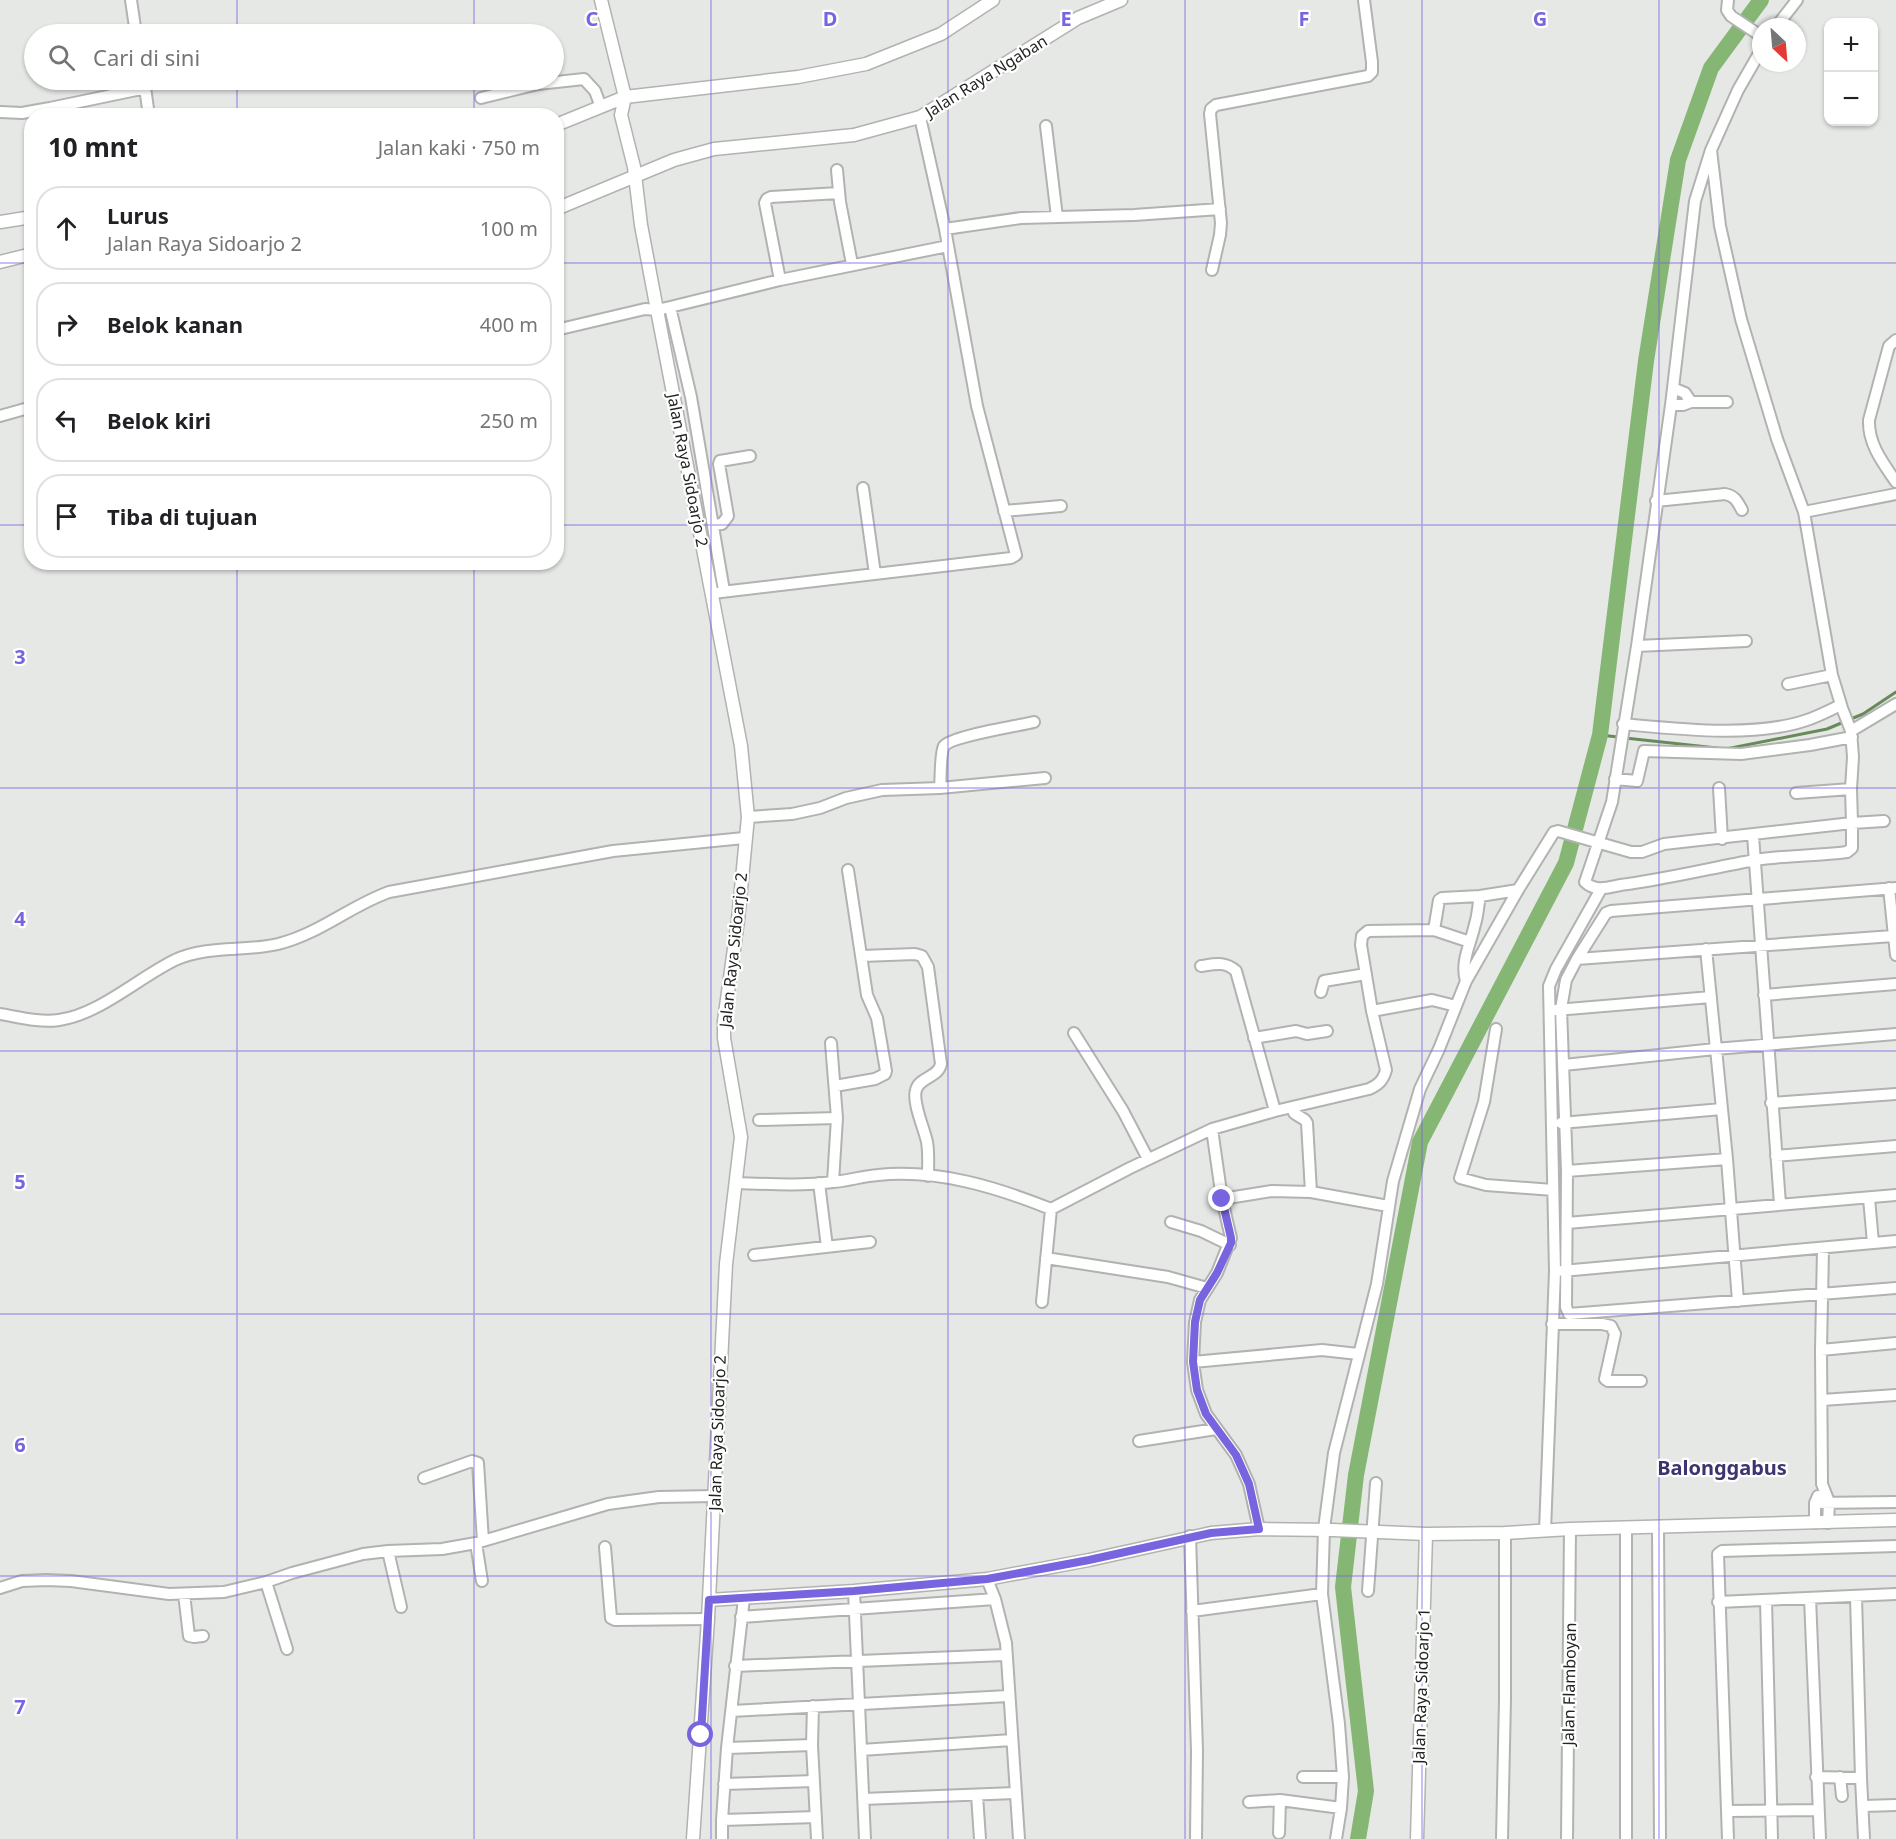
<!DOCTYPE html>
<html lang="id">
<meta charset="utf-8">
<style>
body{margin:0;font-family:"Noto Sans",sans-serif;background:#f6f6f6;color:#202124}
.controls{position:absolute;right:18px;top:18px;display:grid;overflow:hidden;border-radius:12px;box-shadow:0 2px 4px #0004}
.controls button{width:54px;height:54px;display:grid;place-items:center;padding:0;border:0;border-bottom:2px solid #e0e0e0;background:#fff;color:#202124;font:30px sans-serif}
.compass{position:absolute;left:1752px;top:18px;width:54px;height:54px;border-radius:50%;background:#fff;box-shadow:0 2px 4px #0004;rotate:154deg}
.stop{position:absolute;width:18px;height:18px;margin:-14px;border:4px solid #7964df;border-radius:50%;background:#fff}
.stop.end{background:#7964df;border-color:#fff;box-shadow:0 2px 6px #0008}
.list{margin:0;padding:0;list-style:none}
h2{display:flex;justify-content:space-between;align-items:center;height:78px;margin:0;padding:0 24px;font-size:26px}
h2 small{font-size:20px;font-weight:400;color:#757577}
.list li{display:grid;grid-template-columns:39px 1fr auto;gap:18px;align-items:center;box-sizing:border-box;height:84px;margin:0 12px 12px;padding:0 12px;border:2px solid #e0e0e0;border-radius:24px}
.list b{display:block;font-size:22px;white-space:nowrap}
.list p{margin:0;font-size:20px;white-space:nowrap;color:#757577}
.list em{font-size:20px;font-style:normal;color:#757577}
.icon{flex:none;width:33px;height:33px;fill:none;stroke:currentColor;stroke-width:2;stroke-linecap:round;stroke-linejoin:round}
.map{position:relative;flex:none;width:1896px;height:1839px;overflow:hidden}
.search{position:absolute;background:#fff;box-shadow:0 2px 4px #0004;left:24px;top:24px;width:540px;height:66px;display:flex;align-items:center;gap:15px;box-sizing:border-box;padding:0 21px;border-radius:33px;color:#757577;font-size:22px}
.panel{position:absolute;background:#fff;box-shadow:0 2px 4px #0004;left:24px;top:108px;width:540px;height:462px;border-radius:24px}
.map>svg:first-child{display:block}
</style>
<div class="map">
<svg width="1896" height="1839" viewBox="0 0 1896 1839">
<rect width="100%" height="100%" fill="#e5e8e4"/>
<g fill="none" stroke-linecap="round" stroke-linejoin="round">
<path stroke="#688a5b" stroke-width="3" d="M1600,735L1618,737
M1625,738L1717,748
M1726,749L1827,729L1863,714L1896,692"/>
<path stroke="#86b674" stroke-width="16" d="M1358,1839L1366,1791L1343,1587L1356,1475L1420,1142L1566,863L1600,735L1646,361L1678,160L1711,68L1761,0"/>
<g stroke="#b1b3b0" stroke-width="14">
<path id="minor" d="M131,0L136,34
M1728,0L1727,10L1731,16L1761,36
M1776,27L1797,0
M1761,50L1738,90L1711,150L1695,201L1671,405L1637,646L1612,802L1585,882C1597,894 1613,885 1628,884C1671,878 1712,868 1755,860C1786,855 1817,856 1847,852L1852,848V823L1884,821
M144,80L149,116
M481,98L538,84L584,79L595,91L601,107
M0,112L22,113L50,108L146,88
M1046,126L1057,217
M837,170L840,202L852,264
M945,229L1021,218L1134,215L1220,209
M1212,270L1220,235L1221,223L1210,114L1211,109L1216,105L1368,76L1372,72V62L1364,0
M780,280L765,203L767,199L771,197L839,193
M670,307L691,397L724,591
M556,330L645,309L657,310L670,307L780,280L948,246
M1896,340L1889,346L1869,420C1868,444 1883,463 1896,482
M1673,388L1685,393L1691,402
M1671,405H1683L1691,402H1727
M0,416L32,407
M863,488L875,574
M1656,501L1725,494C1735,496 1737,501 1742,510
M1004,511L1061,506
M1804,512L1896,494
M713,525L722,524L728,516L719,464L720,461L750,456
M713,593L1011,558L1016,555L977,406L945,229L920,117
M1637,646L1746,641
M1788,684L1832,675
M1623,724C1678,729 1755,738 1807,720C1819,716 1830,710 1841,705
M1851,731L1896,704
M1615,779L1637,781L1644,751L1741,754L1810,745L1852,737
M940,788C941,779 940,753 944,746C952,736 1018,726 1034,722
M1719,788L1722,839
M1796,793L1851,789
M748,817L792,814L820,808L846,798L882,790L940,788L1045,778
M1753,835L1780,1204
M1889,888L1896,955
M1896,888L1611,911L1606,913L1577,959L1566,980L1561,1009L1567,1171L1566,1307L1569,1314L1896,1288
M1434,930L1439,900L1442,898L1480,896L1518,890
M1706,949L1727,1159L1738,1301
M862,956L915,954L922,956L928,967L941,1064C938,1078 919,1077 916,1090C912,1102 924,1128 927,1142C929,1153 928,1164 928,1176
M1577,959L1893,936
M1201,966C1215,964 1225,961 1236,971L1275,1111
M1466,981C1460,962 1471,943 1475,924C1478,915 1478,905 1480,896
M1321,992L1324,981L1366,974
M1764,995L1896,984
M1556,1010L1711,997
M1372,1011L1432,1000L1456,1006
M0,1014C18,1017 40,1023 59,1020C100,1014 138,978 175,960C207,945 245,952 278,944C319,934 350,906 389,892L613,851L744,838
M1496,1029L1484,1102L1460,1178L1486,1185L1553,1190
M1074,1033L1123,1111L1148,1159
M1254,1038L1296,1031L1307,1034L1327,1031
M1564,1065L1715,1049L1896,1034
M835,1086L875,1079L885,1074L886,1071L877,1018L867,995L848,870
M1771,1103L1896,1094
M1292,1107L1294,1113L1305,1120L1307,1123L1311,1192
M759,1120L837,1118L831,1043
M1561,1123L1722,1109
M1212,1129L1222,1199L1231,1238L1217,1273L1200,1300L1195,1322L1193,1362L1197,1390L1206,1414L1236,1455L1249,1484L1259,1529
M1776,1156L1896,1146
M1567,1171L1727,1159
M833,1182L837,1118
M737,1183C768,1184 802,1186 833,1182C848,1181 863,1176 878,1175C938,1169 996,1187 1051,1209L1130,1168L1212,1129L1275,1111L1369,1089C1378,1085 1383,1081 1386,1070L1372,1011L1361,945L1362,936L1368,931L1434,930L1470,942
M819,1183L827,1247
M1869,1198L1873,1243
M1222,1199L1272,1191L1311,1192L1388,1206
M1171,1222L1201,1231L1230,1245
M1567,1223L1896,1195
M1823,1249L1821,1350L1822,1484L1829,1502L1828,1523
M754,1255L870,1242
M1046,1258L1168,1277L1207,1288
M1562,1271L1896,1241
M1042,1302L1051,1209
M1552,1324H1602L1611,1326L1615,1334L1605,1379L1608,1381H1641
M1821,1350L1896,1343
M1193,1362L1322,1350L1358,1354
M1822,1400L1896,1395
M1139,1441L1216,1429
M424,1478L472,1461L478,1463L483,1541
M1815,1503L1896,1502
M1815,1523V1503L1818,1496
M1658,1527L1660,1839
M1545,1531L1555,1271L1549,986L1556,969L1601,889
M1190,1536L1197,1751L1196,1839
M476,1543L482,1581
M605,1547L611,1618L615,1620L708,1619
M388,1551L401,1607
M987,1579L995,1599L1006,1643L1019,1839
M266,1582L287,1649
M0,1588L22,1581L46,1580L71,1581L169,1594L224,1592L266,1582L292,1573L363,1554L388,1551L442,1549L476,1543L608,1504L659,1497L715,1496
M854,1591L865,1839
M1368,1591L1376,1483
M184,1594L189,1636L194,1637L203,1636
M1856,1596L1861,1778L1864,1839
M1810,1598L1820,1839
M1766,1600L1772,1839
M1718,1602L1896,1594
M1192,1611L1322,1594
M741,1617L995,1599
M735,1666L1005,1655
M813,1706L812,1745L817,1839
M732,1711L1008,1696
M727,1748L812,1745
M861,1750L1012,1740
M1303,1777H1343
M1816,1777L1861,1778
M1840,1777L1842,1796
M724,1784L814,1781
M977,1795L980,1839
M863,1799L1015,1793
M1249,1802L1280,1800L1341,1808
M1864,1806L1896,1805
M1728,1811L1817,1810
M722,1820L816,1817
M1279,1833L1280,1800
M722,1839V1820L727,1748L744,1598
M1336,1839L1341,1808L1343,1777L1339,1724L1322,1594L1324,1529L1334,1453L1377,1284L1393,1181L1420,1089L1439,1049L1466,981L1518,890L1554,832L1558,831L1631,852H1642L1664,844L1852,823L1851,789L1853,757L1851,731L1842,708L1832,675L1804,512L1777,439L1741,319L1720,226L1711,150
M1502,1839L1505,1699V1533
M1567,1839L1570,1529
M1626,1839V1528
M1728,1839L1718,1554L1722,1551L1896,1546"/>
</g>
<g stroke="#b1b3b0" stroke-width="15">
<path id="tertiary" d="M601,0L625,97L621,115L634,167L641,225L657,310L741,746L748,817L738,920L724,1021V1038L741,1137L726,1264L708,1619L693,1839
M556,125L625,97L798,77L866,64L941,34L993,0
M556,209L674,160L714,149L854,135L920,117L1078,18L1121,0
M0,222L32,217
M0,262L32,254
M709,1600L854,1591L987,1579L1089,1560L1211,1533L1259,1529L1333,1530L1426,1534L1505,1533L1570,1529L1896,1520
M1417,1839L1426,1534"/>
</g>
<use href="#minor" stroke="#fff" stroke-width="10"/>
<use href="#tertiary" stroke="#fff" stroke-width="12"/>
</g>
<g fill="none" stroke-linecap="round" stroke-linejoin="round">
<path stroke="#7964df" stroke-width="8" d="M701,1735L709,1600L854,1591L987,1579L1089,1560L1211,1533L1259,1529L1249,1484L1236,1455L1206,1414L1197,1390L1193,1362L1195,1322L1200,1300L1217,1273L1231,1243V1238L1222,1199"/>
</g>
<path fill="none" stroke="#7964df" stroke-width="1.5" stroke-opacity="0.55" d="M237,0V34M474,0V34M711,0V1839M948,0V1839M1185,0V1839M1422,0V1839M1659,0V1839M237,80V116M474,80V116M0,263H32M556,263H1896M0,525H32M556,525H1896M237,562V1839M474,562V1839M0,788H1896M0,1051H1896M0,1314H1896M0,1576H1896"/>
<g text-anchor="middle" stroke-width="4.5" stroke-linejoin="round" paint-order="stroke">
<g font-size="16" fill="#222322" stroke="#fff">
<text transform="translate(986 76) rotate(-32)" y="6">Jalan Raya Ngaban</text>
<text transform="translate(688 470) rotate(79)" y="6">Jalan Raya Sidoarjo 2</text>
<text transform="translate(733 950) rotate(-84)" y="6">Jalan Raya Sidoarjo 2</text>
<text transform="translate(717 1433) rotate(-88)" y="6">Jalan Raya Sidoarjo 2</text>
<text transform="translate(1569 1684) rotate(-89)" y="6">Jalan Flamboyan</text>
<text transform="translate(1421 1686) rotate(-88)" y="6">Jalan Raya Sidoarjo 1</text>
</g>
<g font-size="20" font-weight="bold" fill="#3c336f" stroke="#fff">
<text x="1722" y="1475">Balonggabus</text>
</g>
</g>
<g font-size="20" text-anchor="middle" font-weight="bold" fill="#7964df" stroke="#fff" stroke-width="4.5" stroke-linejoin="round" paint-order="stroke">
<text x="592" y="26">C</text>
<text x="830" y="26">D</text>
<text x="1066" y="26">E</text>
<text x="1304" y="26">F</text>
<text x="1540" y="26">G</text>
<text x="20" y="664">3</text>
<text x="20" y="926">4</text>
<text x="20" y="1189">5</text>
<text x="20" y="1452">6</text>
<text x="20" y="1714">7</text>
</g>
</svg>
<div class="controls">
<button>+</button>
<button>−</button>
</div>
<svg class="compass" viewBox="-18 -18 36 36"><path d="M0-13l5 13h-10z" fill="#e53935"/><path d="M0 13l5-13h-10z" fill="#757577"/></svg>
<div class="stop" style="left:701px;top:1735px"></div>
<div class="stop end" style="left:1222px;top:1199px"></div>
<div class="search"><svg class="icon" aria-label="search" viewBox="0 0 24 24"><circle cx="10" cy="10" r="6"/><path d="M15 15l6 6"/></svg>Cari di sini</div>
<section class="panel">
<h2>10 mnt<small>Jalan kaki · 750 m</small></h2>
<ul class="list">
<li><svg class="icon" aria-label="ahead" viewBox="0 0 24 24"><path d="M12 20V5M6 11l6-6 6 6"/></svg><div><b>Lurus</b><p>Jalan Raya Sidoarjo 2</p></div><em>100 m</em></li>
<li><svg class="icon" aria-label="right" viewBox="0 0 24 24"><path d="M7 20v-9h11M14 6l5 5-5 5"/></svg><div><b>Belok kanan</b></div><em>400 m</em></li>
<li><svg class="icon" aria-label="left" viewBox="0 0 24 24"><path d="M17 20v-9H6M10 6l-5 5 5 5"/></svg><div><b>Belok kiri</b></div><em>250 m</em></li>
<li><svg class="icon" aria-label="arrive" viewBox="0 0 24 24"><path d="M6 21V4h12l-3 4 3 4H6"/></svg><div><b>Tiba di tujuan</b></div></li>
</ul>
</section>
</div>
